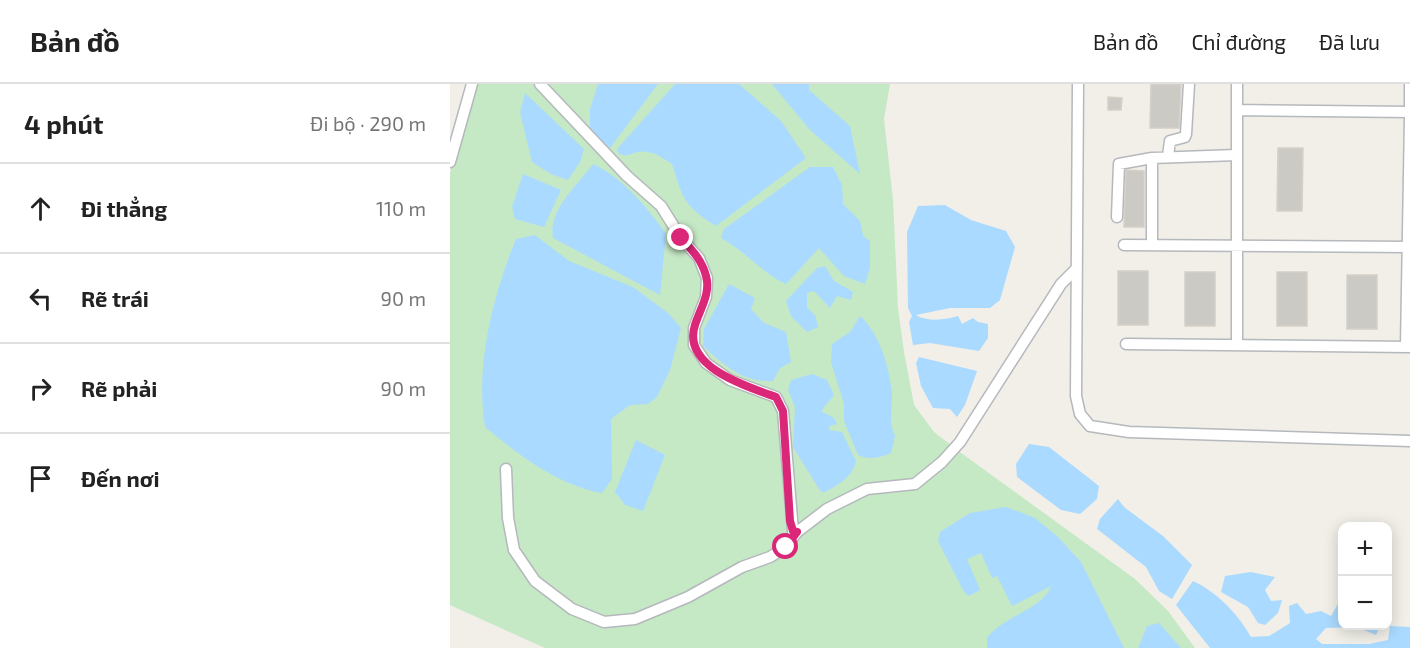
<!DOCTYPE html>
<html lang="vi">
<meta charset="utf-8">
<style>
body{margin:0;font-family:"Exo 2",sans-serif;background:#f6f6f6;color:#222}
.controls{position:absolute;right:18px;bottom:18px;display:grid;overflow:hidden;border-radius:12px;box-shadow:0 3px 15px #0003}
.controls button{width:54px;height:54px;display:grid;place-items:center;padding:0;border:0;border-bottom:2px solid #e0e0e0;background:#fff;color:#222;font:30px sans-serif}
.stop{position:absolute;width:18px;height:18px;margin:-14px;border:4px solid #db2777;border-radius:50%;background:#fff}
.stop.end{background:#db2777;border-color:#fff;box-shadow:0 2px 6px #0008}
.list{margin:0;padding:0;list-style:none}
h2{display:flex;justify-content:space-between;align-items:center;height:78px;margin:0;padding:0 24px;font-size:26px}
h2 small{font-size:20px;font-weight:400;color:#767676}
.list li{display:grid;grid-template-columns:39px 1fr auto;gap:18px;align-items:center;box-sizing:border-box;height:90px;padding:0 24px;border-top:2px solid #e0e0e0}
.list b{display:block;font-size:22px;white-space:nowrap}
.list em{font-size:20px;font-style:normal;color:#767676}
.icon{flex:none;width:33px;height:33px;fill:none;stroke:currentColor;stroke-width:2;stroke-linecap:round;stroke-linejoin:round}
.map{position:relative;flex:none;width:960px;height:564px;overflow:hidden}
header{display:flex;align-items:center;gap:36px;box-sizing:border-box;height:84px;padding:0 30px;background:#fff;border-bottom:2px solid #e0e0e0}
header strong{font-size:28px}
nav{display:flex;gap:33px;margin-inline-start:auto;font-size:21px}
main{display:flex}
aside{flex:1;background:#fff}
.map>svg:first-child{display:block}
</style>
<header>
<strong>Bản đồ</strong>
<nav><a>Bản đồ</a><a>Chỉ đường</a><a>Đã lưu</a></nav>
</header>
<main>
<aside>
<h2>4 phút<small>Đi bộ · 290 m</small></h2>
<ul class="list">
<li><svg class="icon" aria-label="ahead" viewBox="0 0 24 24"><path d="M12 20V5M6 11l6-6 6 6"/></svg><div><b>Đi thẳng</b></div><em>110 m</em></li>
<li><svg class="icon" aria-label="left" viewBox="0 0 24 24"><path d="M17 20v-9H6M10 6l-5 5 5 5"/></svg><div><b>Rẽ trái</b></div><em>90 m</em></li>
<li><svg class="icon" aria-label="right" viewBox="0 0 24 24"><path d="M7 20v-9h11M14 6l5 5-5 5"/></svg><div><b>Rẽ phải</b></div><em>90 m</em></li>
<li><svg class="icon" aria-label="arrive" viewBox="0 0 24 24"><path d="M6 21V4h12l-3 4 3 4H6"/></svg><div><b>Đến nơi</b></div></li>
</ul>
</aside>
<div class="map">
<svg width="960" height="564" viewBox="0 0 960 564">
<rect width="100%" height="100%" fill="#f1efe8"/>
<path fill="#c5e8c5" d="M25,0H86C121,35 249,153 254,196C256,213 246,229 240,244L254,281L324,315L330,328L340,449L418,408L458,403L507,366L685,495L718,527L745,564H95L0,521V89Z
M94,0H440L434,35L443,116L448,224L454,268L464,321L484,348L502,362L464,398L436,399L347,444L329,311C299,300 241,286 247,243C249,227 256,210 260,194L179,89Z"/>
<path fill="#aadaff" d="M148,0H208L160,64L140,49V25Z
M225,0H289L331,37L356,74L266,142C234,122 233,115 222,80C213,74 201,65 188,68C179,70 178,73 169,70L167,65Z
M322,0H359V6L400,42L410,90L360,46Z
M75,9L134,65L130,78L118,96L101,90L82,78L70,28Z
M143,80C172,93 198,124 216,150L210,211L103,154C98,125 128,101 143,80Z
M360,83H383L392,101L393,120L410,137L413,152L420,157V184L415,200L394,192L369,164L336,200C312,189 295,167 271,154L274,145Z
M73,90L111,106L94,143L65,135L62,123Z
M495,121L521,136L556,147L565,163L550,216L540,224H500L466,231C477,238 496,236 508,232L512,240L523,234L528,238L538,240V254L529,267L480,259L463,261L459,238L462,232L458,224L457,148L468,122Z
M85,151L119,177L183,203L218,229L231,244L220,286L207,313L198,320L180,321L161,335L162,395L152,409C108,401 69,371 35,343C25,282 43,211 66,155Z
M375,182L384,197L403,208L401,216L387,212L380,224L364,207L357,209V224L365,231L368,243L357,248L341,232L336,217L367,184Z
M279,200L305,214L301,225L314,239L336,248L341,278L330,284L323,297C293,299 274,281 253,262L254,245Z
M410,232C430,250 440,285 442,311C442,327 438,337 445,352L441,369C430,374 419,376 408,371L394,337V320L381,278L382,260L400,248Z
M469,273L527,287L515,321L507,333L500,325L483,324L471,302L466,279Z
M362,290L377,296L384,311L371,327L384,334L387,340L379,342V346L392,348L406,377C402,394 388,401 373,409L369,405L343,363L345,323L338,306L341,296Z
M186,356L215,371L193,427L175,421L165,408Z
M579,360L599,363L649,402L647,415L630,430L611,426L567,393L566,380Z
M668,415L674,423L713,452L742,481L722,515L709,507L696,483L647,445L650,435Z
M556,423L585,434L607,452L631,478L674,564H537V554C552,533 593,525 601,502L562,522L547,492L542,494L531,469L517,475L530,506L519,512L514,508L488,457L490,448L520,429Z
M801,488L825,493L815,506L821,517L832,516L828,529L815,541L808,539L798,523L771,508L775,492Z
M743,497C767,508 788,530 801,553L819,552L840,539L839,522L847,519L856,530L871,527L881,532L892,513V542H930L926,551L907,543L876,544L866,555L872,560H919L938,556L940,542L960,543V564H760L726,521Z
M709,539L731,564H688L697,542Z"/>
<path fill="#cccac5" stroke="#d6d1c6" stroke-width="1.5" d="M701,0H731L729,44H700Z
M658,13L672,14L671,26H658Z
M828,64H853L852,127H827Z
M676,86L694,87V143H674Z
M668,187H698V241H668Z
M735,188H765V242H735Z
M827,188H857V242H827Z
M897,191H927V245H897Z"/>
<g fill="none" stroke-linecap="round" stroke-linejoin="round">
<g stroke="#b5b8bc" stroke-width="13">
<path id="street" d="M90,0L177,92L211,122L231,154L249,174L257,194L256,213L244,244V261L256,279L280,296L326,313L333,327L343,447L347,448L377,425L417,405L465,400L492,378L510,358L611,200L626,185
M628,0L626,312L630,330L640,342L679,348L960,357
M960,0V22
M787,26L960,28
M718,72L720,57L735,53L736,50L739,0
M0,78L22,0
M667,133L669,80L702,74
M702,160V74L787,71
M674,161L960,163
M676,260L960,263
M787,261V0
M956,263L960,33
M56,385L58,434L64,466L85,497L122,525L154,538L185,535L238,513L292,483L320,473L336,463L347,448"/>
</g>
<use href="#street" stroke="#fff" stroke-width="10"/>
</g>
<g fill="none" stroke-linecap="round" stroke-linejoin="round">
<path stroke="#db2777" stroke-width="8" d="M231,154C242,166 252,176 256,192C261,209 250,225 245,241C231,283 298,303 326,313L333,327L340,437L343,447L347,448L336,463"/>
</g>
</svg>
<div class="controls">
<button>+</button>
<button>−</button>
</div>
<div class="stop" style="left:336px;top:463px"></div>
<div class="stop end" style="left:231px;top:154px"></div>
</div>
</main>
